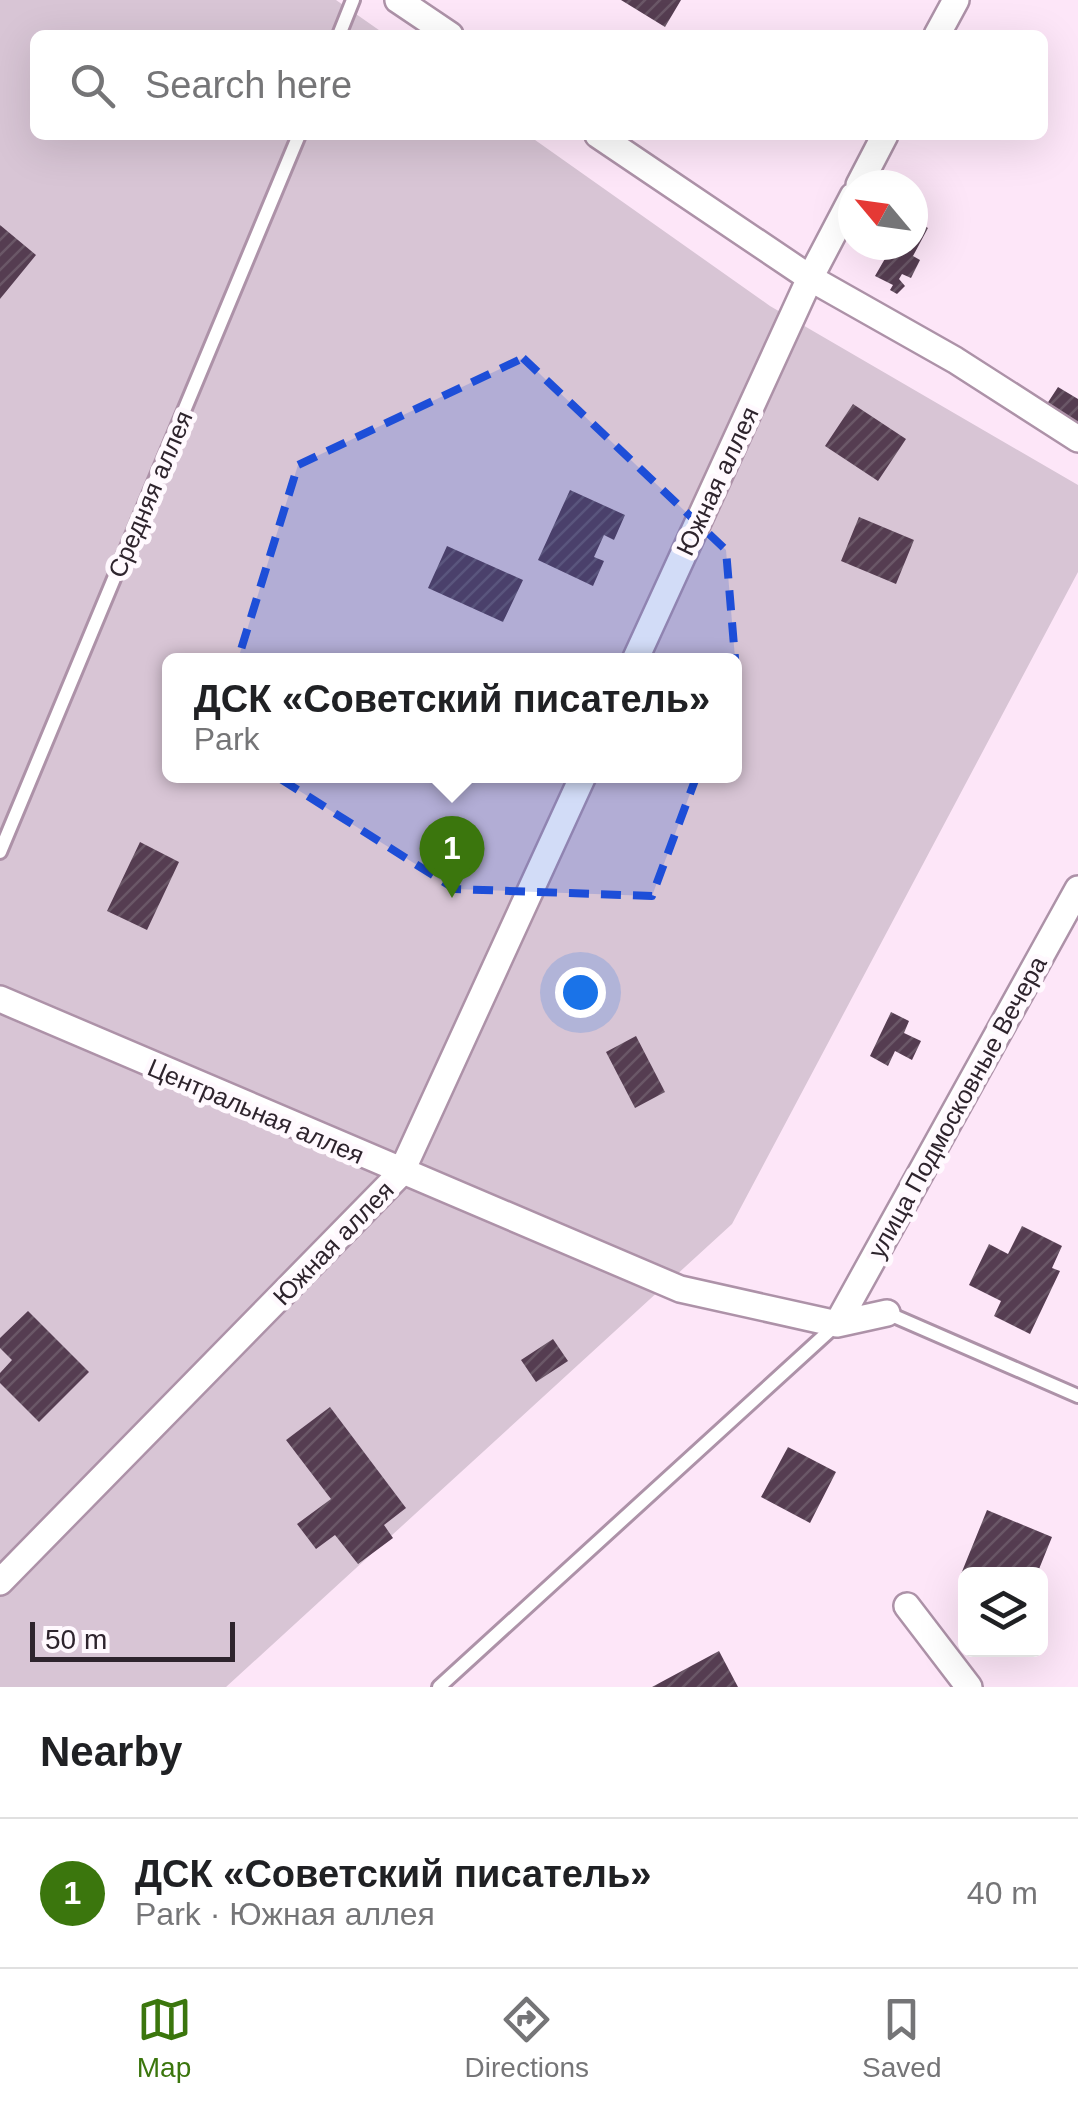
<!DOCTYPE html>
<meta charset="utf-8">
<style>
body{margin:0;font-family:Helvetica,sans-serif;background:#f6f6f6;color:#202124}
.controls{position:absolute;right:30px;bottom:30px;display:grid;overflow:hidden;border-radius:15px;box-shadow:0 10px 40px #0002}
.controls button{width:90px;height:90px;display:grid;place-items:center;padding:0;border:0;border-bottom:2px solid #e0e0e0;background:#fff;color:#202124;font:50px sans-serif}
.compass{position:absolute;left:838px;top:170px;width:90px;height:90px;border-radius:50%;background:#fff;box-shadow:0 10px 40px #0002;rotate:299deg}
.scale{position:absolute;left:30px;bottom:25px;width:205px;box-sizing:border-box;padding-left:10px;border:5px solid #2e242d;border-top:0;font-size:28px;line-height:35px;white-space:nowrap;color:#2e242d;-webkit-text-stroke:8px #fff9fe;paint-order:stroke}
.you{position:absolute;left:580px;top:992px;width:35px;height:35px;margin:-25px;border:8px solid #fff;border-radius:50%;background:#1a73e8;box-shadow:0 0 0 15px #1a73e833}
.badge{display:grid;place-items:center;width:65px;height:65px;border-radius:50%;background:#3b760d;color:#fff;font-size:32px;font-weight:700}
.pin{position:absolute;translate:-50% -82px;filter:drop-shadow(0 2px 5px #0008)}
.pin::after{content:'';position:absolute;top:52px;width:35px;height:30px;background:inherit;clip-path:polygon(0 0,100% 0,50% 100%)}
.popup{position:absolute;left:162px;top:653px;width:580px;height:130px;box-sizing:border-box;display:grid;place-content:center;border-radius:15px;background:#fff;filter:drop-shadow(0 2px 8px #0005);font-size:32px;white-space:nowrap;color:#757577}
.popup b{font-size:38px;color:#202124}
.popup::after{content:'';position:absolute;left:50%;top:100%;margin-left:-20px;border:20px solid transparent;border-top-color:#fff}
.list{margin:0;padding:0;list-style:none}
h2{display:flex;justify-content:space-between;align-items:center;height:130px;margin:0;padding:0 40px;font-size:42px}
h2 small{font-size:32px;font-weight:400;color:#757577}
.list li{display:grid;grid-template-columns:65px 1fr auto;gap:30px;align-items:center;box-sizing:border-box;height:150px;padding:0 40px;border-top:2px solid #e0e0e0}
.list b{display:block;font-size:38px;white-space:nowrap}
.list p{margin:0;font-size:32px;white-space:nowrap;color:#757577}
.list em{font-size:32px;font-style:normal;color:#757577}
.icon{flex:none;width:55px;height:55px;fill:none;stroke:currentColor;stroke-width:2;stroke-linecap:round;stroke-linejoin:round}
.map{position:relative;flex:none;width:1078px;height:1687px;overflow:hidden}
.search{position:absolute;background:#fff;box-shadow:0 10px 40px #0002;left:30px;right:30px;top:30px;height:110px;display:flex;align-items:center;gap:25px;box-sizing:border-box;padding:0 35px;border-radius:15px;color:#757577;font-size:38px}
.sheet{height:280px;background:#fff}
nav{display:flex;justify-content:space-around;align-items:center;box-sizing:border-box;height:140px;border-top:2px solid #e0e0e0;background:#fff;font-size:28px;color:#757577}
nav a{display:grid;justify-items:center;gap:5px}
nav .on{color:#3b760d}
.map>svg:first-child{display:block}
</style>
<div class="map">
<svg width="1078" height="1687" viewBox="0 0 1078 1687">
<defs>
<pattern id="building-hatch" width="6" height="6" patternUnits="userSpaceOnUse" patternTransform="scale(2.5)"><rect width="6" height="6" fill="#553d51"/><path d="M-1 1l2-2M0 6l6-6M5 7l2-2" fill="none" stroke="#6a5767"/></pattern>
</defs>
<rect width="100%" height="100%" fill="#fde6f8"/>
<path fill="#d8c5d5" fill-rule="evenodd" d="M0,0H336L386,35H35V135H528L770,306L1078,485V572L732,1224L226,1687H0ZM170,660H734V776H170Z"/>
<path fill="url(#building-hatch)" d="M621,0H681L665,27Z
M913,220L928,228L913,256L920,260L911,278L902,274L899,279L905,286L897,294L890,290L893,285L875,276L890,250L880,245H913Z
M0,225L36,255L0,299Z
M1058,387L1078,399V437L1041,413Z
M853,404L906,439L878,481L825,446Z
M570,490L625,515L614,540L604,535L594,557L604,561L593,586L538,560Z
M859,517L914,540L896,584L841,561Z
M447,546L523,580L503,622L428,588Z
M140,842L179,862L147,930L107,911Z
M891,1012L909,1021L904,1033L921,1041L912,1060L895,1051L888,1066L870,1056Z
M636,1036L665,1092L635,1108L606,1052Z
M1022,1226L1062,1246L1052,1268L1060,1271L1030,1334L994,1316L1001,1301L969,1285L989,1244L1008,1254Z
M28,1311L89,1372L39,1422L0,1383V1373L12,1360L0,1348V1338Z
M553,1339L568,1361L536,1382L521,1360Z
M330,1407L406,1508L384,1525L393,1538L358,1564L335,1535L316,1549L297,1524L331,1499L286,1440Z
M788,1447L836,1472L810,1523L761,1497Z
M987,1510L1052,1537L1037,1574H966V1582L959,1579Z
M719,1651L738,1687H652Z"/>
<g fill="none" stroke-linecap="round" stroke-linejoin="round">
<g stroke="#ad92a8" stroke-width="18">
<path id="service" d="M339,35L353,0
M0,852L299,135
M887,1313L1078,1396
M439,1687L837,1324"/>
</g>
<g stroke="#ad92a8" stroke-width="30">
<path id="minor" d="M398,0L450,35
M937,35L956,0
M598,135L810,278L955,360L1078,439
M859,185L885,135
M635,660L810,278L853,196
M0,999L680,1289L837,1324L887,1313
M837,1324L1078,889
M0,1582L401,1173L583,776
M907,1606L969,1687"/>
</g>
<use href="#service" stroke="#fff" stroke-width="12"/>
<use href="#minor" stroke="#fff" stroke-width="25"/>
</g>
<path fill="#1d4ed8" fill-opacity="0.2" stroke="#1d4ed8" stroke-width="8" stroke-dasharray="20 12" stroke-linejoin="round" d="M523,358L726,550L736,670L652,896L455,889L214,737L298,465Z"/>
<g text-anchor="middle" stroke-width="10" stroke-linejoin="round" paint-order="stroke">
<g font-size="25" fill="#2e242d" stroke="#fff9fe">
<text transform="translate(717 481) rotate(-65)" y="9">Южная аллея</text>
<text transform="translate(150 494) rotate(-67)" y="9">Средняя аллея</text>
<text transform="translate(957 1107) rotate(-61)" y="9">улица Подмосковные Вечера</text>
<text transform="translate(256 1111) rotate(23)" y="9">Центральная аллея</text>
<text transform="translate(333 1243) rotate(-46)" y="9">Южная аллея</text>
</g>
</g>
</svg>
<div class="controls">
<button><svg class="icon" aria-label="layers" viewBox="0 0 24 24"><path d="M12 4l9 5-9 5-9-5zM3 14l9 5 9-5"/></svg></button>
</div>
<svg class="compass" viewBox="-18 -18 36 36"><path d="M0-13l5 13h-10z" fill="#e53935"/><path d="M0 13l5-13h-10z" fill="#757577"/></svg>
<div class="scale">50 m</div>
<div class="you"></div>
<div class="pin badge" style="left:452px;top:898px">1</div>
<div class="popup"><b>ДСК «Советский писатель»</b>Park</div>
<div class="search"><svg class="icon" aria-label="search" viewBox="0 0 24 24"><circle cx="10" cy="10" r="6"/><path d="M15 15l6 6"/></svg>Search here</div>
</div>
<section class="sheet">
<h2>Nearby<small></small></h2>
<ul class="list">
<li><span class="badge">1</span><div><b>ДСК «Советский писатель»</b><p>Park · Южная аллея</p></div><em>40 m</em></li>
</ul>
</section>
<nav>
<a class="on"><svg class="icon" aria-label="map" viewBox="0 0 24 24"><path d="M3 6l6-2 6 2 6-2v14l-6 2-6-2-6 2zM9 4v14M15 6v14"/></svg>Map</a>
<a><svg class="icon" aria-label="directions" viewBox="0 0 24 24"><path d="M12 3l9 9-9 9-9-9zM9 14v-3h6M13 9l2 2-2 2"/></svg>Directions</a>
<a><svg class="icon" aria-label="saved" viewBox="0 0 24 24"><path d="M7 4h10v16l-5-4-5 4z"/></svg>Saved</a>
</nav>
